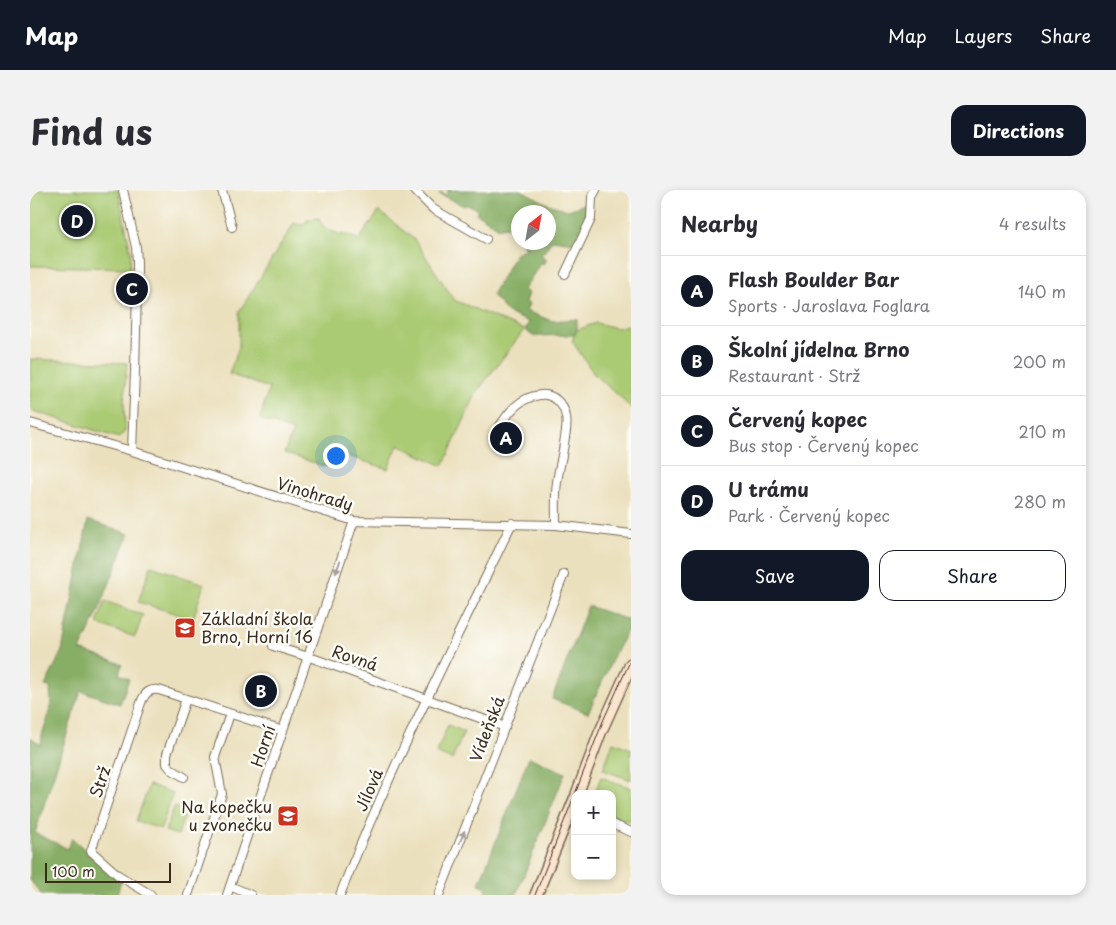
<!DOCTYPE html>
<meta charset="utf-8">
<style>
body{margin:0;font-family:"Playpen Sans",sans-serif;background:#f2f2f3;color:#2b2b33}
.controls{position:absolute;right:15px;bottom:15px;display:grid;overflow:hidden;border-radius:10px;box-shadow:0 2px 8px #0003}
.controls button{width:45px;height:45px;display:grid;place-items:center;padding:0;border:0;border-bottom:1px solid #e1e1e2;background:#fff;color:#2b2b33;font:25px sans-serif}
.compass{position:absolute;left:481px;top:15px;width:45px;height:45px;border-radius:50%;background:#fff;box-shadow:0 2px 8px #0003;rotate:31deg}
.scale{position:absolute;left:15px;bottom:12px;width:126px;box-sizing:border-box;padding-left:5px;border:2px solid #3b2a1e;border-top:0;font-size:14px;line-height:18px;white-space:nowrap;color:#3b2a1e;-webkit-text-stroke:4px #fdfcf7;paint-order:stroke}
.you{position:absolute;left:305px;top:265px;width:18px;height:18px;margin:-12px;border:4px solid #fff;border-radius:50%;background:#1a73e8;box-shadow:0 0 0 8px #1a73e833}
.badge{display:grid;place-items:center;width:32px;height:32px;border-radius:50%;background:#111827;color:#fff;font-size:16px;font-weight:700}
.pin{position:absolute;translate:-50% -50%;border:2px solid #fff;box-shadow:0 1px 5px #0006}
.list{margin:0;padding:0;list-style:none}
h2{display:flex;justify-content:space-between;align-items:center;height:65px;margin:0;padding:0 20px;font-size:21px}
h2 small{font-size:16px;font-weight:400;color:#7c7c81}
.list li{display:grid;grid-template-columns:32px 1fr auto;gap:15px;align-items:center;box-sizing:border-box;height:70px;padding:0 20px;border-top:1px solid #e1e1e2}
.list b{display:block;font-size:19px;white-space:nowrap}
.list p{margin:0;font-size:16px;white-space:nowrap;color:#7c7c81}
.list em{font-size:16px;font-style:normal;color:#7c7c81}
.actions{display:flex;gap:10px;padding:15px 20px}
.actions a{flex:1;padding:11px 0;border:1px solid #111827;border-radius:15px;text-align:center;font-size:18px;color:#111827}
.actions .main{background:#111827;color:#fff}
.map{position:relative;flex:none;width:601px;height:705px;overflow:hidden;border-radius:15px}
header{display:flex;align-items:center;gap:30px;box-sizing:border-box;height:70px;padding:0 25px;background:#111827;color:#fff}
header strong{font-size:24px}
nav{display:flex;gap:28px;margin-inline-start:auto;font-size:18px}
.intro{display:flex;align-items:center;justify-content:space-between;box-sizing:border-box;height:120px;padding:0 30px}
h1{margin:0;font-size:35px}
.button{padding:12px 22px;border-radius:15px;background:#111827;color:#fff;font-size:18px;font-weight:700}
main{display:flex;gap:30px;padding:0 30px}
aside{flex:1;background:#fff;border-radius:15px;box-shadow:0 2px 8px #0003}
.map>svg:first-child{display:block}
</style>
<header>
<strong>Map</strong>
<nav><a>Map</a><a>Layers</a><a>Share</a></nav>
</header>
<div class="intro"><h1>Find us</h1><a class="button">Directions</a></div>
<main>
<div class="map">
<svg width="601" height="705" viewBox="0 0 601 705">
<rect width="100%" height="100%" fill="#fdfcf7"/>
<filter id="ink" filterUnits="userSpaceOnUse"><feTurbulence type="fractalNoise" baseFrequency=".02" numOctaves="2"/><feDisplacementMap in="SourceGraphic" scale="10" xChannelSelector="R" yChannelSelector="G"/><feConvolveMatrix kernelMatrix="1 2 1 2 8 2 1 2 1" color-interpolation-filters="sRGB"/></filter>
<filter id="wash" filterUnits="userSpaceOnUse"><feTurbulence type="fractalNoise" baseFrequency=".0096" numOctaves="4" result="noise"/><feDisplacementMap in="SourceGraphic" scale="20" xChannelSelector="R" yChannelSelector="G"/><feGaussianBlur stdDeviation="1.12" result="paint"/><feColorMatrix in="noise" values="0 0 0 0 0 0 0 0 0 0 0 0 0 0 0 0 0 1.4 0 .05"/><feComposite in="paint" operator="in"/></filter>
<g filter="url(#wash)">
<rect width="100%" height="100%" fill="#ebe0bd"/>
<path fill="#aaca73" stroke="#727a48" d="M0,0H88L101,63L100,78L0,76Z
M349,21L385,50L424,110L494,140L447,202L413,276L368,255L358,279L305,262L297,277L254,263L263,241L230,229L239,198L199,184L209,157V122L264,33L273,35L278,29L289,28C290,31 291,34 293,36C303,46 319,43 329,50Z
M566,133L587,138L601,135V219L589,206L564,184L542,151L547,140Z
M0,169L97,173L94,211L95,241L92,245L89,248L0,220Z
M121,376L174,394L163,429L108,412Z
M75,411L113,425L105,447L67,434Z
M418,535L434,542L422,570L406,563Z
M583,552L601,559V590L573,580Z
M571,587L601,598V632L582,625V604H564Z
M119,595L143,603L131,639L106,631Z
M144,617L156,621L148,645L135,641Z"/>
<path fill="#87ae65" stroke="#616c42" d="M417,0H491L518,14L538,20L557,13L556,29L544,53L522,50L511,66L517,69L514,74L511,73C506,82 498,91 494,100L498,103L495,112L499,114L496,121L522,131L547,129V140L545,145L503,146L495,140L499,132L478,123L462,105L486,63L499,57L493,56V53L518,52V22H488V38L486,35L470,37L469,38L446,23L448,20L442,16L435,15L434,16L409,4L411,2L415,5L418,2Z
M58,330L99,344L67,425L50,460L92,474L89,484L99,489L90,514L51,501L5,643L38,659L42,648L64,668L91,691L87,705H12L0,690V549L2,548L11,555L12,545L21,516L20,497L15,496L32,461Z
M558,416L601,431V434L586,461L558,523L522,509Z
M499,567L535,583L486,705H454L457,697L449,694Z"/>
</g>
<g filter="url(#ink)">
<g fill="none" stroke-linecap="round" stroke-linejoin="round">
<g stroke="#796a56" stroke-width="10">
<path id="minor" d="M93,0L106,57L107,71V102
M192,0L202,37
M384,0L403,19L456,49
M535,84L561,29L562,7L566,0
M0,233L102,261L324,331L526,335L601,344
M467,241C477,224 489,207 510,205C523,203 534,214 536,227C538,236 535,245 534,254C532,267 529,279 527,292C525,306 526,321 526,335
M102,261L105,181L107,99
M243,456L285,469L475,537
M154,587L141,579L137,574V564L156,509
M582,634L601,642
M200,696L221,705
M121,705L88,685L61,661L112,510C116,502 120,499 129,500L253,541
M158,705L192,604L185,567L200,524
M197,705L324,331
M310,705C360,578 423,456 482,333
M409,705L468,554L534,384"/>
</g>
<g stroke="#796a56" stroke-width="14">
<path id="secondary" d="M547,604L570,543L601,474
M506,705L545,609"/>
</g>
<use href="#minor" stroke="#fff" stroke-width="8"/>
<use href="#secondary" stroke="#fce5cf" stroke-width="11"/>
<path stroke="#3b2a1e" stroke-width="1" d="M545,604L573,531L601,469
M505,705L545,604"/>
</g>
<defs><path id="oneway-solid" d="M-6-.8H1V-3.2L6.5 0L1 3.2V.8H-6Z" transform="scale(1.25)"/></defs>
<g fill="#a79f9a">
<use href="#oneway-solid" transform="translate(308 377) rotate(109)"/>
<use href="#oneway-solid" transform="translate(432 647) rotate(-68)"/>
</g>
</g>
<defs>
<g id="school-square" transform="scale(1.125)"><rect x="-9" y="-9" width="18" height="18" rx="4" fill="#c8321e" stroke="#fdfcf7"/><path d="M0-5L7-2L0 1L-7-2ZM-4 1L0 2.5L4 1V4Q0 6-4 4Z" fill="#fff"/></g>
</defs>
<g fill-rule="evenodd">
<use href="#school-square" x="155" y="438"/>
<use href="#school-square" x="258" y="626"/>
</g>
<g text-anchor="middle" stroke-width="5" stroke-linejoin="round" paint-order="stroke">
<g font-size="16" fill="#3b2a1e" stroke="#fdfcf7">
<text transform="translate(285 304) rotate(17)" y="6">Vinohrady</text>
<text transform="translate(325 468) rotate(19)" y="6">Rovná</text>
<text transform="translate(457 539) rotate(-69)" y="6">Vídeňská</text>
<text transform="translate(233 556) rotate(-71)" y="6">Horní</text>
<text transform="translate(70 592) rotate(-71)" y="6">Strž</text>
<text transform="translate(339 600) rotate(-66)" y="6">Jílová</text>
</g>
<g font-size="16" fill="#3b2a1e" stroke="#fdfcf7" text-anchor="start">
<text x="171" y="435">Základní škola<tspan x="171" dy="18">Brno, Horní 16</tspan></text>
<text x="242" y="623" text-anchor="end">Na kopečku<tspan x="242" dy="18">u zvonečku</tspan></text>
</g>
</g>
</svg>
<div class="controls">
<button>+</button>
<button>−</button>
</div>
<svg class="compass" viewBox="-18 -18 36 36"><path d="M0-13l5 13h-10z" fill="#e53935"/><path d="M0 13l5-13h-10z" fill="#7c7c81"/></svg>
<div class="scale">100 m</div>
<div class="you"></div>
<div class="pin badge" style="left:476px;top:248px">A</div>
<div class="pin badge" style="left:231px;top:501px">B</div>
<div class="pin badge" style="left:102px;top:99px">C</div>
<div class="pin badge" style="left:47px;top:31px">D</div>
</div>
<aside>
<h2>Nearby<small>4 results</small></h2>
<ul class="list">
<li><span class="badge">A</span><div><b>Flash Boulder Bar</b><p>Sports · Jaroslava Foglara</p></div><em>140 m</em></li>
<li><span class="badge">B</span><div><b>Školní jídelna Brno</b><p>Restaurant · Strž</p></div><em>200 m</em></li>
<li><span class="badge">C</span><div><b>Červený kopec</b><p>Bus stop · Červený kopec</p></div><em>210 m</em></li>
<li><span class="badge">D</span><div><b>U trámu</b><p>Park · Červený kopec</p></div><em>280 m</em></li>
</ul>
<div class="actions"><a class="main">Save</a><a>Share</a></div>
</aside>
</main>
